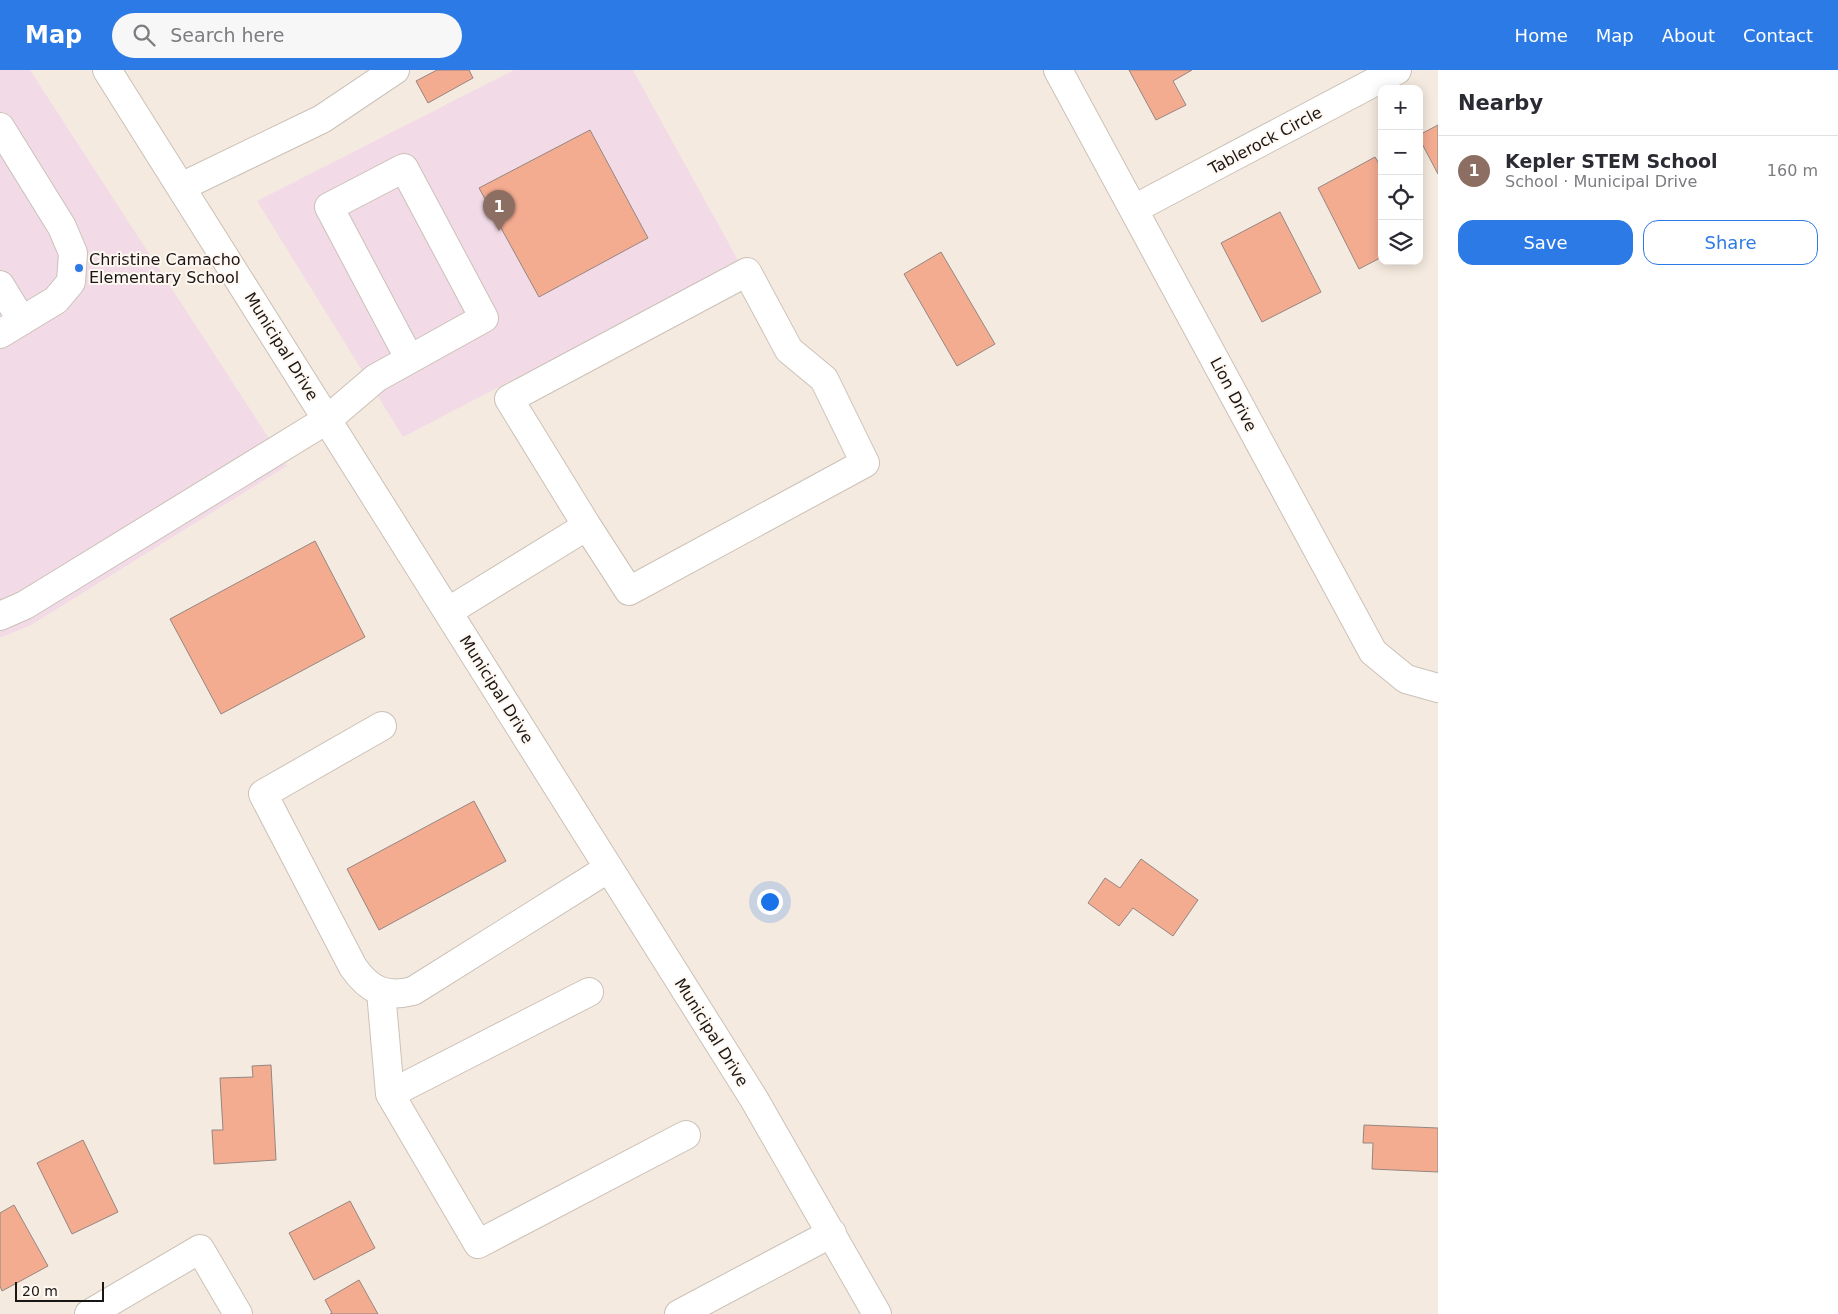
<!DOCTYPE html>
<meta charset="utf-8">
<style>
body{margin:0;font-family:"DejaVu Sans",sans-serif;background:#f7f7f7;color:#2b2b33}
.controls{position:absolute;right:15px;top:15px;display:grid;overflow:hidden;border-radius:10px;box-shadow:0 2px 12px #0003}
.controls button{width:45px;height:45px;display:grid;place-items:center;padding:0;border:0;border-bottom:1px solid #e1e1e2;background:#fff;color:#2b2b33;font:25px sans-serif}
.scale{position:absolute;left:15px;bottom:12px;width:89px;box-sizing:border-box;padding-left:5px;border:2px solid #1a1613;border-top:0;font-size:14px;line-height:18px;white-space:nowrap;color:#1a1613;-webkit-text-stroke:4px #fff8f2;paint-order:stroke}
.you{position:absolute;left:769px;top:831px;width:18px;height:18px;margin:-12px;border:4px solid #fff;border-radius:50%;background:#1a73e8;box-shadow:0 0 0 8px #1a73e833}
.badge{display:grid;place-items:center;width:32px;height:32px;border-radius:50%;background:#2c7ae6;color:#fff;font-size:16px;font-weight:700}
.pin{position:absolute;translate:-50% -41px;filter:drop-shadow(0 1px 2px #0008)}
.pin::after{content:'';position:absolute;top:26px;width:18px;height:15px;background:inherit;clip-path:polygon(0 0,100% 0,50% 100%)}
.list{margin:0;padding:0;list-style:none}
h2{display:flex;justify-content:space-between;align-items:center;height:65px;margin:0;padding:0 20px;font-size:21px}
h2 small{font-size:16px;font-weight:400;color:#7c7c81}
.list li{display:grid;grid-template-columns:32px 1fr auto;gap:15px;align-items:center;box-sizing:border-box;height:70px;padding:0 20px;border-top:1px solid #e1e1e2}
.list b{display:block;font-size:19px;white-space:nowrap}
.list p{margin:0;font-size:16px;white-space:nowrap;color:#7c7c81}
.list em{font-size:16px;font-style:normal;color:#7c7c81}
.actions{display:flex;gap:10px;padding:15px 20px}
.actions a{flex:1;padding:11px 0;border:1px solid #2c7ae6;border-radius:15px;text-align:center;font-size:18px;color:#2c7ae6}
.actions .main{background:#2c7ae6;color:#fff}
.icon{flex:none;width:28px;height:28px;fill:none;stroke:currentColor;stroke-width:2;stroke-linecap:round;stroke-linejoin:round}
.map{position:relative;flex:none;width:1438px;height:1244px;overflow:hidden}
header{display:flex;align-items:center;gap:30px;box-sizing:border-box;height:70px;padding:0 25px;background:#2c7ae6;color:#fff}
header strong{font-size:24px}
nav{display:flex;gap:28px;margin-inline-start:auto;font-size:18px}
.search{width:350px;height:45px;background:#f7f7f7;display:flex;align-items:center;gap:12px;box-sizing:border-box;padding:0 18px;border-radius:28px;color:#7c7c81;font-size:19px}
main{display:flex}
aside{flex:1;background:#fff}
.map>svg:first-child{display:block}
</style>
<header>
<strong>Map</strong>
<div class="search"><svg class="icon" aria-label="search" viewBox="0 0 24 24"><circle cx="10" cy="10" r="6"/><path d="M15 15l6 6"/></svg>Search here</div>
<nav><a>Home</a><a>Map</a><a>About</a><a>Contact</a></nav>
</header>
<main>
<div class="map">
<svg width="1438" height="1244" viewBox="0 0 1438 1244">
<rect width="100%" height="100%" fill="#f5eadf"/>
<path fill="#f2dbe7" d="M0,0H30L287,396L31,555L0,568Z
M514,0H633L739,192L403,367L257,131Z"/>
<path fill="#f4ac91" stroke="#948681" d="M437,0H469L473,8L428,33L416,11Z
M1129,0H1192L1173,11L1186,35L1156,50Z
M1438,55V104L1419,68V65Z
M590,60L648,168L539,227L479,118Z
M1375,87L1382,99V187L1359,199L1318,118Z
M1280,142L1321,222L1262,252L1221,173Z
M941,182L995,274L957,296L904,204Z
M315,471L365,567L221,644L170,549Z
M474,731L506,791L379,860L347,799Z
M1141,789L1198,830L1173,866L1133,838L1119,856L1088,833L1105,808L1120,818Z
M271,995L276,1090L214,1094L212,1060H223L220,1008L253,1007L252,996Z
M1364,1055L1438,1058V1102L1372,1099L1373,1073H1363Z
M83,1070L118,1142L72,1164L37,1093Z
M350,1131L375,1178L314,1210L289,1163Z
M14,1135L48,1196L2,1221L0,1216V1143Z
M359,1210L378,1244H330L332,1243L325,1230Z"/>
<g fill="none" stroke-linecap="round" stroke-linejoin="round">
<g stroke="#cbc1b7" stroke-width="30">
<path id="minor" d="M107,0L754,1029L877,1244
M1058,0L1373,582L1406,609L1438,618
M0,57L62,157L73,183L71,212L56,230L0,264
M181,117L322,49L395,0
M1134,139L1397,0
M0,215L22,251
M449,541L587,456L629,521L865,393L824,309L789,280L747,202L509,329L587,456
M0,546L25,535L328,349L376,308L484,248L404,98L329,137L409,288
M382,656L263,724L353,897C369,920 385,928 413,921L609,798
M381,922L390,1024L478,1174L686,1065
M390,1024L589,922
M89,1244L200,1179L238,1244
M679,1244L832,1163"/>
</g>
<use href="#minor" stroke="#fff" stroke-width="28"/>
</g>
<circle fill="#2c7ae6" stroke="#fff8f2" stroke-width="2" cx="79" cy="198" r="5"/>
<g text-anchor="middle" stroke-width="4" stroke-linejoin="round" paint-order="stroke">
<g font-size="16" fill="#1a1613" stroke="#fff8f2">
<text transform="translate(1265 70) rotate(-28)" y="6">Tablerock Circle</text>
<text transform="translate(282 276) rotate(58)" y="6">Municipal Drive</text>
<text transform="translate(1234 324) rotate(62)" y="6">Lion Drive</text>
<text transform="translate(497 619) rotate(58)" y="6">Municipal Drive</text>
<text transform="translate(712 962) rotate(58)" y="6">Municipal Drive</text>
</g>
<g font-size="16" fill="#1a1613" stroke="#fff8f2" text-anchor="start">
<text x="89" y="195">Christine Camacho<tspan x="89" dy="18">Elementary School</tspan></text>
</g>
</g>
</svg>
<div class="controls">
<button>+</button>
<button>−</button>
<button><svg class="icon" aria-label="locate" viewBox="0 0 24 24"><circle cx="12" cy="12" r="6"/><path d="M12 2v4M12 18v4M2 12h4M18 12h4"/></svg></button>
<button><svg class="icon" aria-label="layers" viewBox="0 0 24 24"><path d="M12 4l9 5-9 5-9-5zM3 14l9 5 9-5"/></svg></button>
</div>
<div class="scale">20 m</div>
<div class="you"></div>
<div class="pin badge" style="left:499px;top:161px;background:#8d6e63">1</div>
</div>
<aside>
<h2>Nearby<small></small></h2>
<ul class="list">
<li><span class="badge" style="background:#8d6e63">1</span><div><b>Kepler STEM School</b><p>School · Municipal Drive</p></div><em>160 m</em></li>
</ul>
<div class="actions"><a class="main">Save</a><a>Share</a></div>
</aside>
</main>
